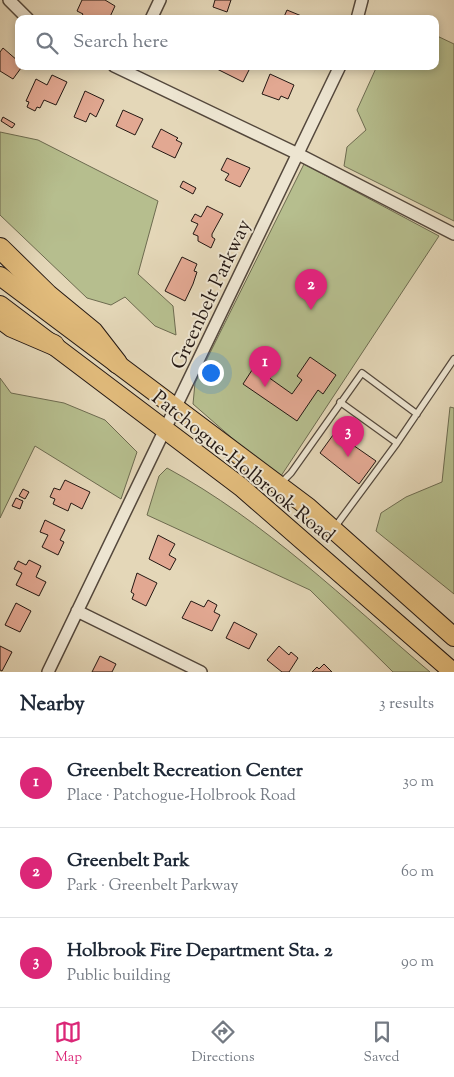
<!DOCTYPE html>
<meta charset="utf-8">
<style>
body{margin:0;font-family:"Sorts Mill Goudy",serif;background:#f6f6f7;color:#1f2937}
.you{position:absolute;left:210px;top:372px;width:18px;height:18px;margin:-12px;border:4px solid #fff;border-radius:50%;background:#1a73e8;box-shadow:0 0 0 8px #1a73e833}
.badge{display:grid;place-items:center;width:32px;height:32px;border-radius:50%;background:#db2777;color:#fff;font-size:16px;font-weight:700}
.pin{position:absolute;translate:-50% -41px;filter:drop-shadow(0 1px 2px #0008)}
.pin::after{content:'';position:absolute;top:26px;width:18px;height:15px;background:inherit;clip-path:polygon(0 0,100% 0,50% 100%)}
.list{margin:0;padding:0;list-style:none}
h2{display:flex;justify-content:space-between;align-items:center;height:65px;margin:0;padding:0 20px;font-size:21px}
h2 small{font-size:16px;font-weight:400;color:#747a83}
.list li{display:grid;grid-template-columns:32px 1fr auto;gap:15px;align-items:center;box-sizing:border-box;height:90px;padding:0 20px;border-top:1px solid #e0e1e3}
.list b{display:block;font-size:19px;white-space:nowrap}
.list p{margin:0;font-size:16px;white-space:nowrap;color:#747a83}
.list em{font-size:16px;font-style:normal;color:#747a83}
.icon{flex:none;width:28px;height:28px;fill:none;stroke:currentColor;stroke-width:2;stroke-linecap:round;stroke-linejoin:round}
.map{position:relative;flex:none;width:454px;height:672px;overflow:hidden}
.search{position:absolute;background:#fff;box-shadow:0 2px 8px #0003;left:15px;right:15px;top:15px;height:55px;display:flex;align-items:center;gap:12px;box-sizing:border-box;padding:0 18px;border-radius:10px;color:#747a83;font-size:19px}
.sheet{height:335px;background:#fff}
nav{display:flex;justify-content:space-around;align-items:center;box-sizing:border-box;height:70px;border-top:1px solid #e0e1e3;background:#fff;font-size:14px;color:#747a83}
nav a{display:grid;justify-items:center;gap:2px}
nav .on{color:#db2777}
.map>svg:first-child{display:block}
</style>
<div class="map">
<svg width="454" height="672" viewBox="0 0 454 672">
<rect width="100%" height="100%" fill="#e4d7b8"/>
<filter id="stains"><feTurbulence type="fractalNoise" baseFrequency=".004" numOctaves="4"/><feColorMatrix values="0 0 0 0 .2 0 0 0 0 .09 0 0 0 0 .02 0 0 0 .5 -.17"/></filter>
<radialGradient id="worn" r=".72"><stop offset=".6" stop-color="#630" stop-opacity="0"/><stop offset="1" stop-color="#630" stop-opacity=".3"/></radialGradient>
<path fill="#b6be8e" stroke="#6d6b50" d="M435,35L454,44V221L344,166L347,147L366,130L357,110L377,66H435Z
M0,132L38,140L158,201L138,274L173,306L176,335L155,326L125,297L111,305L87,298L0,215Z
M304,164L439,236L279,479L193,404L195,383Z
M0,378L11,393L64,403L105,420L137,452L121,499L35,446L0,518Z
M450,407L454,408V594L376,531L381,513L406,497L442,482Z
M167,468C265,521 346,601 430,672H393L310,590L147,515L159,476Z"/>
<path fill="#e2a892" stroke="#241813" d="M82,0H105L115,6L109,19L81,17L83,14L77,11Z
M215,0H231L227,12L213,7Z
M287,10L304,17L303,19H283Z
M3,48L18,61L16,64L21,68L13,79L0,71V52Z
M216,66H251L243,82L215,68Z
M270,74L294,85L288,99L281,96L279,100L262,94Z
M52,75L67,82L56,105L44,100L40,108L37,107L35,111L27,107L29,102L26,101L36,79L47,85Z
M85,91L104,100L96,117L90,113L86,122L74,117Z
M123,110L143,119L135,135L116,126Z
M3,117L15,124L12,128L1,121Z
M161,129L178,138L176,140L182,143L175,158L152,147Z
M227,158L250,168L240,187L225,180L229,174L221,170Z
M183,181L196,188L193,194L180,187Z
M207,206L223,214L212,234V237L215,239L211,248L198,241V236L193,234L198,224L191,221L195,214L201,217Z
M182,257L197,264L194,271L197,272L193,284L185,301L165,291Z
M310,357L336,375L323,394L318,390L297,421L243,384L254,367L292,394L302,380L297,376Z
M341,424L356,434L350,443L376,461L359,484L320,453Z
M65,480L90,492L82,509L71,503L68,511L53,504L55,499L50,497L54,488L60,490Z
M23,489L29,492L25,499L19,496Z
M16,498L23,501L20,509L12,506Z
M45,520L65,530L60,540L64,542L58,555L42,547L48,535L40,532Z
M158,535L175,544L169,555L176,559L170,570L149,559Z
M29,560L41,566L36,577L46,582L39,596L16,585L22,573L14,569L18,561L26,565Z
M137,573L157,583L146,606L132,599L134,594L131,592Z
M208,600L217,605L214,612L220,615L212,631L182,618L191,601L204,607Z
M16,603L31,611L20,632L5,625Z
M234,622L257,634L249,649L226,638Z
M0,646L12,652L2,671L0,670Z
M279,646L289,655L291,652L298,658L289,672H282L267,660Z
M100,656L116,664L112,672H92Z
M324,664L332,672H312L317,667L319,669Z"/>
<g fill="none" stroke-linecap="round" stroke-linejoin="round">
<g stroke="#54483c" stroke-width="8">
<path id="lane" d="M340,402L397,443
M281,483L291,473L362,373L417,414
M335,527L397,443L454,359"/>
</g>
<g stroke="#54483c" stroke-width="14">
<path id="street" d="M9,0L28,19
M151,19L160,0
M357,19L362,0
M114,66L298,154L454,234
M77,611L201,672
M48,672L340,66"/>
</g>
<g stroke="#241813" stroke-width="20">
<path id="primary" d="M0,276L308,507L454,637
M0,305L241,487L453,672"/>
</g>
<g stroke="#241813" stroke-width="22">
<path id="highway" d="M0,248L48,295L93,332L117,363
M0,318L12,327L54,345"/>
</g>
<use href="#lane" stroke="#ede5d1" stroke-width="5.5"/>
<use href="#street" stroke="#ede5d1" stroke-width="11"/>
<use href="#primary" stroke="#e2bc7c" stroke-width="18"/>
<use href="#highway" stroke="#e2bc7c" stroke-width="20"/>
</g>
<g text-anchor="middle" stroke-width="4" stroke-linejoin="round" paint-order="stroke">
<g font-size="20" fill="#241813" stroke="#ede5d1">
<text transform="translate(210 294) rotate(-65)" y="7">Greenbelt Parkway</text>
<text transform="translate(244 466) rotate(39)" y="7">Patchogue-Holbrook Road</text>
</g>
</g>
<rect width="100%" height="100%" filter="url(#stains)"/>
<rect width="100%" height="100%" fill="url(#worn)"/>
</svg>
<div class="you"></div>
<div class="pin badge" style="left:265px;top:387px">1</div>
<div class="pin badge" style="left:311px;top:310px">2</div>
<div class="pin badge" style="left:348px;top:457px">3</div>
<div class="search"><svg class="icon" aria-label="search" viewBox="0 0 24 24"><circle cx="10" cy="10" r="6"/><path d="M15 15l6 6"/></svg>Search here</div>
</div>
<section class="sheet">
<h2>Nearby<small>3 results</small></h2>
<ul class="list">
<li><span class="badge">1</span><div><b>Greenbelt Recreation Center</b><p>Place · Patchogue-Holbrook Road</p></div><em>30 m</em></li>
<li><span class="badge">2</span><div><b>Greenbelt Park</b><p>Park · Greenbelt Parkway</p></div><em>60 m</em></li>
<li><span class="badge">3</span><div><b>Holbrook Fire Department Sta. 2</b><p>Public building</p></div><em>90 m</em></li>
</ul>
</section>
<nav>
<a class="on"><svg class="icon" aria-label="map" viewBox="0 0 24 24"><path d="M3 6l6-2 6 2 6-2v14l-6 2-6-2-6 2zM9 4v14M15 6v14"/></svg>Map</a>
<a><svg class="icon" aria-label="directions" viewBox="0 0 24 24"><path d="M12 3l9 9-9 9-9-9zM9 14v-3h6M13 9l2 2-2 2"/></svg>Directions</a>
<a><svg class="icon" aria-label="saved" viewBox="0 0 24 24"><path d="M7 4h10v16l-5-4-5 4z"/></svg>Saved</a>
</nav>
